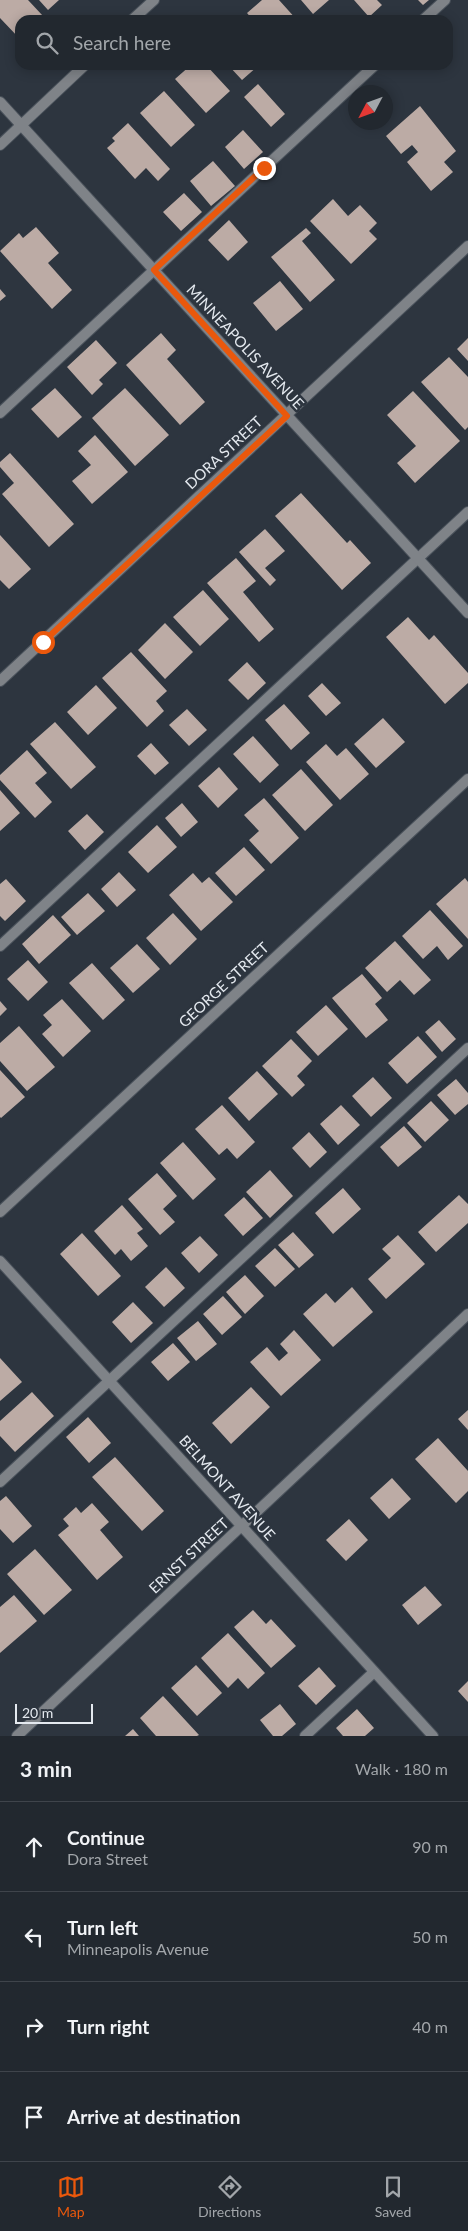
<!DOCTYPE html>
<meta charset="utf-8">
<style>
body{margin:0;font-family:Lato,sans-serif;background:#2a3037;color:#f1f3f6}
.compass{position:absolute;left:348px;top:85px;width:45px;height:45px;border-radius:50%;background:#22282f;box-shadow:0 2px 12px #0003;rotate:229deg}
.scale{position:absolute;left:15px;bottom:12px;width:78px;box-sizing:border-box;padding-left:5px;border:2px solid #e4e9ef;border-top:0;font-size:14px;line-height:18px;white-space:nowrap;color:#e4e9ef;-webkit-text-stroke:4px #2d353f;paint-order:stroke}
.stop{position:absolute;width:15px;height:15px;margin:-11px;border:4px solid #ea580c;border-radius:50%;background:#fff}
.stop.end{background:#ea580c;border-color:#fff;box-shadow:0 1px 5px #0008}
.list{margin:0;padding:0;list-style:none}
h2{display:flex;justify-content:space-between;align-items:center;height:65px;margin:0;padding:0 20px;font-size:21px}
h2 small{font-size:16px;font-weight:400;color:#a2a6aa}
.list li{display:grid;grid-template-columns:32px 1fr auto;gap:15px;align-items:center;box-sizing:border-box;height:90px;padding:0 20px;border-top:1px solid #3f444b}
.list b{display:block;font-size:19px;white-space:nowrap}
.list p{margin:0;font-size:16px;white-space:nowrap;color:#a2a6aa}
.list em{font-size:16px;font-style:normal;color:#a2a6aa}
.icon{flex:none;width:28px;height:28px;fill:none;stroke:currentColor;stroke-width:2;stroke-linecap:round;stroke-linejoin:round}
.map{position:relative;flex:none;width:468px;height:1736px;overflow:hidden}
.search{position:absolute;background:#22282f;box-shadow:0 2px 12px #0003;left:15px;right:15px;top:15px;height:55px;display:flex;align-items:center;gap:12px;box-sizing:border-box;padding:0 18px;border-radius:15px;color:#a2a6aa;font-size:19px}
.sheet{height:425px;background:#22282f}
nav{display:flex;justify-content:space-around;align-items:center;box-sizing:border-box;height:70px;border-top:1px solid #3f444b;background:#22282f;font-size:14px;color:#a2a6aa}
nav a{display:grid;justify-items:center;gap:2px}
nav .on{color:#ea580c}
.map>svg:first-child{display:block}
</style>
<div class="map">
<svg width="468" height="1736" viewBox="0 0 468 1736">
<rect width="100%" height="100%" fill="#2d353f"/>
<path fill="#bcaba5" d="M0,0H28L43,16L39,20H20L19,38L0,18Z
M39,0H59L48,10Z
M262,0H279L297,20H253L247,13Z
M301,0H329L313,14Z
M354,0H377L382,5L369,17Z
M418,0H429L423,5Z
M191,65H206L230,91L206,113L175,79Z
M228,65H259L242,80Z
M258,84L285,114L271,127L244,97Z
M164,91L195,125L171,147L140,113Z
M420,106L456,151L444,162L453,172L431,191L407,162L418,152L412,145L401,154L386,136Z
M128,123L170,169L158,181L146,168L135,179L107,148L115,141L112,138Z
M243,130L263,152L244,169L225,147Z
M213,161L235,186L211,206L190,181Z
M184,193L202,212L181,231L163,212Z
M333,199L348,216L360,205L377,223L369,231L377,239L351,264L310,221Z
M229,220L248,242L228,261L208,240Z
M36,227L59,253L48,263L72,290L52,309L0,251L19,233L23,238Z
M306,228L311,233L302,241L335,280L310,302L271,257Z
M280,281L303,309L276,331L253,303Z
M0,289L6,296L0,301Z
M161,333L176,350L167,359L205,402L180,425L126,365Z
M468,338V361L457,349Z
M96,340L117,363L99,380L103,384L92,395L67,367Z
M449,357L468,377V427L465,430L421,382Z
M55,388L82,417L58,438L31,409Z
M125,388L169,435L135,466L92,418Z
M413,391L460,441L415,483L397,463L416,446L387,415Z
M95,435L128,472L92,504L72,481L91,465L78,451Z
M10,453L74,524L49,547L2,494L14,483L0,467V462Z
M301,493L347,543L350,540L371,563L342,590L275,516Z
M265,529L285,551L265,568L276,580L270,586L239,552Z
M0,535L31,569L9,589L0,580Z
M236,558L256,581L243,592L274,629L259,642L207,583Z
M203,590L229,619L200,646L173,617Z
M408,617L429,640L434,635L468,673V683L445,704L386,637Z
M165,623L193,652L165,679L138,650Z
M131,652L167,691L156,701L164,711L147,727L102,678Z
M247,662L266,683L248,700L228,680Z
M322,683L341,703L326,716L308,696Z
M96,685L117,708L88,735L67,712Z
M284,704L310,733L291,750L265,720Z
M187,709L207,730L189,746L169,725Z
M383,718L405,742L376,768L354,744Z
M55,722L96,767L71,789L30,744Z
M253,736L279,765L260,783L233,754Z
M151,743L169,763L155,775L137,756Z
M326,744L337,756L346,748L369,774L340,800L306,762Z
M27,750L47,773L35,783L52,802L35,818L0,780V775Z
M219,767L238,789L218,808L198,786Z
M301,769L333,805L305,831L272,795Z
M0,790L20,813L0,831Z
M264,798L299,838L271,864L249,840L259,831L244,815Z
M182,803L198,822L181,837L165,818Z
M87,814L104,832L85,850L68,831Z
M157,825L177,847L148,873L128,852Z
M244,847L265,870L236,896L215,873Z
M119,872L136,890L117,907L101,889Z
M193,873L202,883L209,877L233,902L201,931L169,895Z
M465,878L468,882V939L436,904Z
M6,879L26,901L5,921L0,916V884Z
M88,893L105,911L77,935L61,917Z
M430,910L463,946L448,960L437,946L423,959L402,936Z
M173,913L197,939L170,965L146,938Z
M53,915L71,935L39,964L22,944Z
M395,941L431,980L414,995L400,980L387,992L365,968Z
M137,944L160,969L133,993L110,968Z
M28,960L48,982L28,1001L7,979Z
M92,963L125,1000L103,1020L69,983Z
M362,974L382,998L375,1004L388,1020L366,1038L332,998Z
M62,999L91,1031L63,1057L42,1034L52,1025L43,1015Z
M0,1001L7,1009L0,1016Z
M326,1005L348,1029L318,1056L296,1032Z
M439,1020L456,1039L442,1052L425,1032Z
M19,1026L55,1067L27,1091L0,1061V1043Z
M418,1036L437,1057L407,1084L388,1063Z
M291,1039L312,1061L297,1076L305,1085L292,1097L262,1066Z
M0,1070L25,1097L1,1118L0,1117Z
M257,1071L278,1094L249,1121L228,1098Z
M373,1077L392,1098L371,1117L352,1096Z
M456,1079L468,1093V1104L455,1115L437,1095Z
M431,1101L449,1120L425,1142L407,1123Z
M222,1105L255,1142L237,1159L227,1148L219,1155L195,1129Z
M341,1105L360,1125L338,1145L320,1124Z
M404,1126L422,1147L398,1167L380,1147Z
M309,1132L327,1152L310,1168L292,1148Z
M183,1142L216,1179L193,1200L160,1163Z
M270,1170L293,1196L270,1218L246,1192Z
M157,1173L177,1196L163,1209L175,1222L160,1235L128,1199Z
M343,1188L361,1209L333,1234L315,1213Z
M459,1195L468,1204V1223L436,1252L418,1232Z
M244,1197L263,1218L243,1236L224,1215Z
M122,1205L143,1229L137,1233L148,1246L131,1261L121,1249L115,1255L94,1231Z
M293,1232L314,1255L299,1268L278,1245Z
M82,1233L121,1276L98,1296L60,1254Z
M398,1235L425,1264L386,1299L368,1279L391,1258L382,1249Z
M200,1236L218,1255L199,1273L181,1253Z
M275,1248L295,1269L275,1287L255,1266Z
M166,1267L185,1288L164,1307L145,1287Z
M245,1275L264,1296L245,1314L226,1292Z
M352,1287L373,1312L333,1347L303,1314L326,1293L335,1303Z
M223,1296L242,1317L222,1335L203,1314Z
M133,1302L153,1323L131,1343L112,1322Z
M198,1321L217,1344L196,1361L177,1338Z
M294,1330L321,1360L281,1396L250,1362L267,1347L279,1361L288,1353L280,1344Z
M173,1343L190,1362L168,1381L151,1362Z
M0,1358L22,1382L0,1401Z
M251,1387L270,1407L231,1444L212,1423Z
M32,1392L54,1416L15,1452L0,1436V1421Z
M468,1410V1430L458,1419Z
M88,1417L111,1443L89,1463L66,1437Z
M438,1438L468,1471V1491L456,1503L415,1459Z
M115,1457L164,1511L142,1531L92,1477Z
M392,1478L411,1499L389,1519L370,1498Z
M6,1496L32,1526L13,1543L0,1529V1501Z
M92,1503L109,1522L100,1530L123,1557L97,1580L58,1535L69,1526L63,1519L76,1507L81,1513Z
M349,1519L368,1540L346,1561L326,1540Z
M35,1549L72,1590L44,1615L7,1574Z
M425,1586L442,1605L418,1625L402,1605Z
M14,1595L37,1621L0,1653V1607Z
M253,1610L266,1624L271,1619L296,1646L271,1668L234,1627Z
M228,1633L265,1673L248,1689L238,1678L228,1688L201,1658Z
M196,1665L222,1693L197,1716L171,1688Z
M319,1667L336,1686L316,1705L298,1686Z
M468,1681V1702L458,1691Z
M163,1696L199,1735L197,1736H156L140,1718Z
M280,1704L296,1724L282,1736H273L260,1720Z
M357,1709L374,1728L365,1736H343L336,1728Z
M133,1729L139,1736H125Z"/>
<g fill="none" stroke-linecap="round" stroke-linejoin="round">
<g stroke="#4a525b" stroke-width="12">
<path id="service" d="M423,20L445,0
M0,413L375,65
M0,946L468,512
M0,1482L468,1048
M305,1736L374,1672"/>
</g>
<g stroke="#4a525b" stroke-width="12">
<path id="minor" d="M132,20L154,0
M0,102L468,613
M0,145L85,65
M0,681L468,246
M0,1212L468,779
M0,1261L433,1736
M17,1736L468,1314"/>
</g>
<use href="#service" stroke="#7f8388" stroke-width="10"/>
<use href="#minor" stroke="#7f8388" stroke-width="10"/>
</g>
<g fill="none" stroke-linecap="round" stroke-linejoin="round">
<path stroke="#ea580c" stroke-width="6" d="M43,642L287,416L154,270L264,168"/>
</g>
<g text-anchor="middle" stroke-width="5" stroke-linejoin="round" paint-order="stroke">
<g font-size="15" fill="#e4e9ef" stroke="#2d353f">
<text transform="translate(245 347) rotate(47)" y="5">MINNEAPOLIS AVENUE</text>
<text transform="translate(224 453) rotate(-43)" y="5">DORA STREET</text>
<text transform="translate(224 985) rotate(-43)" y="5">GEORGE STREET</text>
<text transform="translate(227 1488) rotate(48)" y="5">BELMONT AVENUE</text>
<text transform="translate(189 1556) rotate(-43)" y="5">ERNST STREET</text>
</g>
</g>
</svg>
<svg class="compass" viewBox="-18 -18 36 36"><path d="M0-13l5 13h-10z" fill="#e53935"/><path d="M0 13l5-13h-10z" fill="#a2a6aa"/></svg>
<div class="scale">20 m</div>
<div class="stop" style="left:43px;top:642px"></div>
<div class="stop end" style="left:264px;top:168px"></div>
<div class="search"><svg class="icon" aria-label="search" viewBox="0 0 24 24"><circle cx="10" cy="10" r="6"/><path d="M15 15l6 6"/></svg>Search here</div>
</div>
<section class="sheet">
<h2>3 min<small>Walk · 180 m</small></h2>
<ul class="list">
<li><svg class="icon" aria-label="ahead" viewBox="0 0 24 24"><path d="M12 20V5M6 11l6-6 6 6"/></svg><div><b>Continue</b><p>Dora Street</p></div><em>90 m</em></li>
<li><svg class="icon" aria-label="left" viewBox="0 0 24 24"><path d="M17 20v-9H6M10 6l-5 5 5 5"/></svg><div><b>Turn left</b><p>Minneapolis Avenue</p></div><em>50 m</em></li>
<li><svg class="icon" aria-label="right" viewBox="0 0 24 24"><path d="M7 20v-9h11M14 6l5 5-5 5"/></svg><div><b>Turn right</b></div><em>40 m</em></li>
<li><svg class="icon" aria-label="arrive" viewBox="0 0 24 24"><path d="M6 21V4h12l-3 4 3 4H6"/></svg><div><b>Arrive at destination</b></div></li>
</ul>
</section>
<nav>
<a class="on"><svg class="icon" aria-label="map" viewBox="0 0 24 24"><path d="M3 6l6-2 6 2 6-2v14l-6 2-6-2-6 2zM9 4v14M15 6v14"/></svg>Map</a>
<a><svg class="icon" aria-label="directions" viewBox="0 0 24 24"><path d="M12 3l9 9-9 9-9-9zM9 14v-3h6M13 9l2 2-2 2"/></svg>Directions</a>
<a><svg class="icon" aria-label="saved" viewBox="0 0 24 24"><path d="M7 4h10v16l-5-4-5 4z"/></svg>Saved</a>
</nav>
